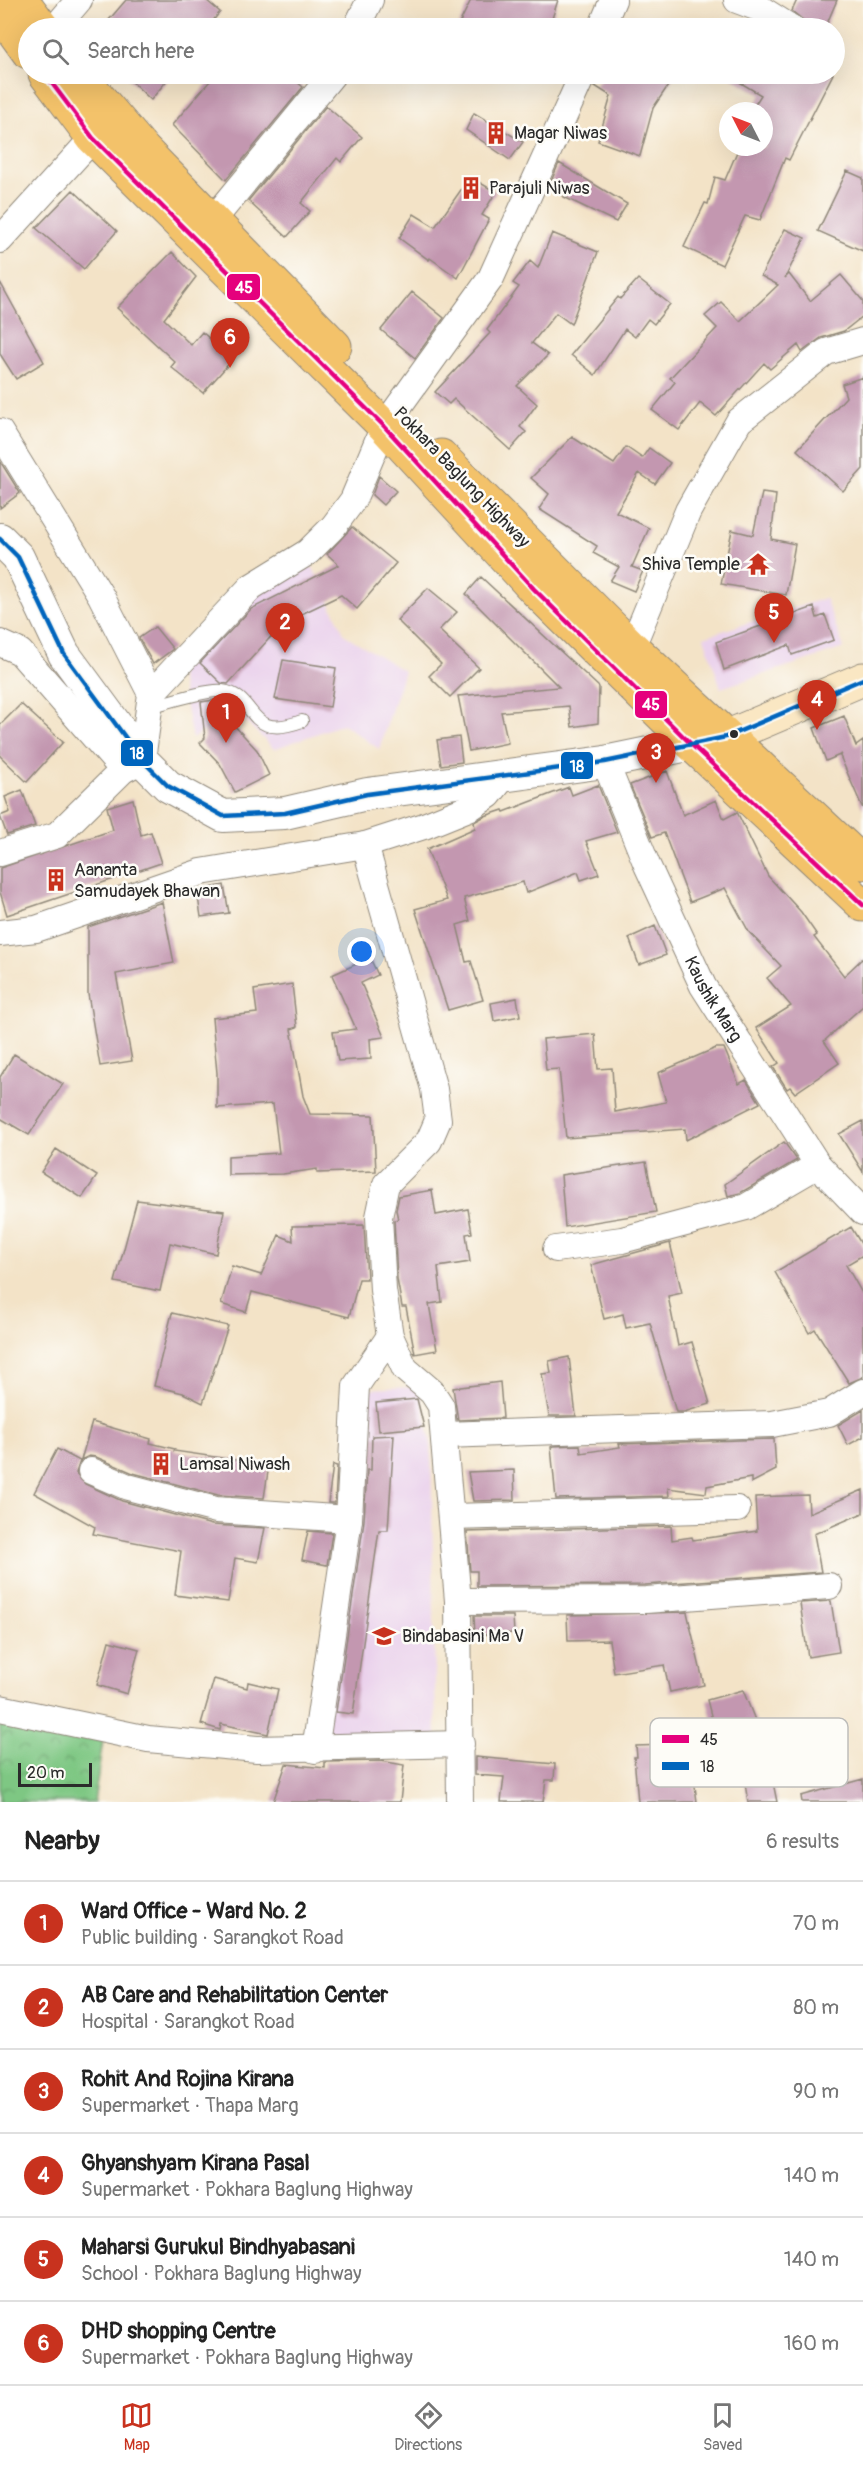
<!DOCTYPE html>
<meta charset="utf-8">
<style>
body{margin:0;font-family:Pangolin,sans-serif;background:#f6f6f6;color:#222}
.compass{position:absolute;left:719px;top:102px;width:54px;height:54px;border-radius:50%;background:#fff;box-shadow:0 6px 24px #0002;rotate:312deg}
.scale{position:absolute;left:18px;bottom:15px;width:74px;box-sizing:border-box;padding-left:6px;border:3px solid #2b2b2b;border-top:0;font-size:16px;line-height:21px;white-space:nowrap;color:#2b2b2b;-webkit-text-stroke:4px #fdfcf7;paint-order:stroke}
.you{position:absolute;left:362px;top:952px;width:21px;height:21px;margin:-15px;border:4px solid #fff;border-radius:50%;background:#1a73e8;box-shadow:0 0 0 9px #1a73e833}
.badge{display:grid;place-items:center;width:39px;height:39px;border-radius:50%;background:#c8321e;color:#fff;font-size:20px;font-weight:700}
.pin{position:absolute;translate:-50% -50px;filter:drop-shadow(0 2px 3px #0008)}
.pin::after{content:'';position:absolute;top:32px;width:21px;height:18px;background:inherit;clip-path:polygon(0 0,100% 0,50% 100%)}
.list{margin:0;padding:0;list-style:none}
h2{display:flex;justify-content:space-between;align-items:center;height:78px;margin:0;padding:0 24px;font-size:26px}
h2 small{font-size:20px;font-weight:400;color:#767676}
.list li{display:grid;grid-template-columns:39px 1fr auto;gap:18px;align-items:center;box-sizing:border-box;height:84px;padding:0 24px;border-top:2px solid #e0e0e0}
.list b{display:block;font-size:22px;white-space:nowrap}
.list p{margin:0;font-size:20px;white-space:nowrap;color:#767676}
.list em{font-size:20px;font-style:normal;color:#767676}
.icon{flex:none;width:33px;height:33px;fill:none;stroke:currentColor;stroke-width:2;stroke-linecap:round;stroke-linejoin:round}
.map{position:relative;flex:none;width:863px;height:1802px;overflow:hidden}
.search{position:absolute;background:#fff;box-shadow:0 6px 24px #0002;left:18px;right:18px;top:18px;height:66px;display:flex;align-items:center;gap:15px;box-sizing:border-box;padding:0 21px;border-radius:33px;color:#767676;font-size:22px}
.sheet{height:582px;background:#fff}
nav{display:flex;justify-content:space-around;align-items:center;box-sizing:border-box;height:84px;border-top:2px solid #e0e0e0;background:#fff;font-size:16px;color:#767676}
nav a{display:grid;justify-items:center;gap:3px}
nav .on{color:#c8321e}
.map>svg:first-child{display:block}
</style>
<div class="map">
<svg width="863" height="1802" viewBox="0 0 863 1802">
<defs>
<pattern id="park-crowns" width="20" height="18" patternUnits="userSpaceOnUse" patternTransform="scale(1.5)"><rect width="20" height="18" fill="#7ec783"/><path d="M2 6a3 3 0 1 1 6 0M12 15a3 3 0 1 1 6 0" fill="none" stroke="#67a26b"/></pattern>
</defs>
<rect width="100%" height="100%" fill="#fdfcf7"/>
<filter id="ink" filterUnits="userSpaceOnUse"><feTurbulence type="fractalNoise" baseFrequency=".0167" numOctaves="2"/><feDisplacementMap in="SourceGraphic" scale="12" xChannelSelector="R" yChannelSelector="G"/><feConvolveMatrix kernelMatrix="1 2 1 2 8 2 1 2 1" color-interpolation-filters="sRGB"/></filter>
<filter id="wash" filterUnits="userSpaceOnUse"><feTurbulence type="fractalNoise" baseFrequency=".008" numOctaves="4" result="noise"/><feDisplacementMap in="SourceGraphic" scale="24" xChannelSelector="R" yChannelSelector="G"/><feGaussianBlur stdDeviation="1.35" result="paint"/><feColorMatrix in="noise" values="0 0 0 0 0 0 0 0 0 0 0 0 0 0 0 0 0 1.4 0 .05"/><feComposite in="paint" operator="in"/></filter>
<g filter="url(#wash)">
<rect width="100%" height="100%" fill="#f3e3c7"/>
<path fill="#ead1ec" d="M312,566L345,635L404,671L379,749L343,724L274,749L234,710L192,739L179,671L246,598Z
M825,598L844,648L721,688L704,637Z
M419,1387L431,1444L436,1740L318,1738L362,1389Z"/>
<path fill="url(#park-crowns)" stroke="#547957" stroke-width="1.5" d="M0,1714L103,1740L94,1802H0Z"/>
<g id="blocks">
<path fill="#c397b0" d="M126,0H206L220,12L207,28H102Z
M471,0H558L549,28H457Z
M797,0H837L825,28H806L804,21L792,11Z
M124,74H172L151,100Z
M216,74H288L303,87L226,180L172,125Z
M605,74H676L653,108L640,156L598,141L611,96L595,86Z
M726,74H833L789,160L785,158L760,220L745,216L722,265L684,247L705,203L708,204L715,177L725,180L739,147H764V111L754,106L761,95Z
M326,106L362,137L341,162L337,158L301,203L310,211L287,237L248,201Z
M474,113L523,142L510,160L466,130Z
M559,163L627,204L616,222L564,197L549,186Z
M847,171L863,178V251L818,231Z
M470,177L496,192L482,215L489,219L458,278L430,258L429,260L399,238L414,214L435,227Z
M73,190L117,231L84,269L36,228Z
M785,229L805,238L785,278L789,274L810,301L841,275L863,301V316L844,331L821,338L802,352L798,345L770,369L764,363L716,416L700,403L679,430L652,410L675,382L670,378L717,328L705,316L721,302L740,321L778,285L761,276Z
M552,233L598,252L571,324L556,313L532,343L548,355L517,386L537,404L520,427L526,432L510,450L454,399L449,404L435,392L490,333L487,330L519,287L513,283L530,261L538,268Z
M172,252L196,277L164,319L191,345L202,332L233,359L203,393L171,367L175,362L117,308Z
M638,279L670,304L654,324L648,319L635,337L625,329L595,375L571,355L618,297L620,299Z
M0,282L44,362L16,379L0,354Z
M412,292L444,318L415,358L381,330Z
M863,377V469L843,491L797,450L846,397L842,384Z
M572,437L614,464L626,447L642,458L649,448L670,463L655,484L639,473L616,512L649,528L632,567L643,571L634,591L610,581L619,567L593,553L597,546L539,509L549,494L531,478Z
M0,461L20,493L0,508Z
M379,476L396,491L383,505L372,495Z
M762,493L776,495L771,539L795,544L786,595L721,584L732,530L753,535Z
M352,527L396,563L357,609L341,595L291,619L293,612L283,623L273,628L277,630L228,684L221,683L200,663L251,609L339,565L327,554Z
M481,577L599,687L598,723L572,727L569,706L501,712L508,743L469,751L458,696L559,687L466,594Z
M428,588L457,612L439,630L479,668L450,697L429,676L441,664L397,620Z
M814,607L817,618L825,615L834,640L792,655L789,645L724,670L716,642Z
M155,627L173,649L153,664L139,638Z
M283,660L336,668L330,707L275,699Z
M221,699L228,702L231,722L257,750L269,775L235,792L220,764L200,743L205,738L201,702Z
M21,704L63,742L27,782L0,756V725Z
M844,716L856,746L863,741V809L840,756L842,754L826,761L814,728Z
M459,737L462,762L441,765L437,740Z
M667,771L683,815L716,800L724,819L737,812L768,876L801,912L817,935L814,937L844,976L863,958V1006L824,1041L839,1063L795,1093L790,1087L787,1089L773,1067L779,1063L756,1028L791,1006L767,978L781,966L749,932L725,888L690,902L664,833L652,837L630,785Z
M598,785L617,832L586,841L599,874L581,880L578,872L526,893L523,882L464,898L470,921L457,925L466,962L471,961L483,1000L448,1010L415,909L447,900L427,849L475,828L474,822L485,816L503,810L504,812L569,787L572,795Z
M22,790L35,826L7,835L0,816L10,812L5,797Z
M133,799L141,835L151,832L161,863L7,915L0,892V868L113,830L107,807Z
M224,885L229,913L201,917L197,890Z
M162,902L174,963L116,974L132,1061L100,1066L88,994V927Z
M655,926L666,955L639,965L629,938Z
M370,958L378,975L361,983L384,1037L370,1039L371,1059L338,1061L333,1032L356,1029L332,975Z
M292,984L297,1027L291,1029L303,1096L310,1114L373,1115L376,1171L317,1173V1169L283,1174L228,1175V1156L279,1153L273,1104L217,1108V1073L212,1018L257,1013L254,990Z
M517,998L520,1016L494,1021L491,1003Z
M595,1034L598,1069L612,1068L615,1112L666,1102L658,1073L716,1048H724L739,1084L746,1080L760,1103L686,1140L685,1129L566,1138L559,1069L546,1070L543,1039Z
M14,1054L63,1084L29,1135L0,1118V1077Z
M863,1121V1172L839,1134Z
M784,1142L797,1160L740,1193L728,1196L725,1184Z
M56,1149L97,1176L82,1198L41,1172Z
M646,1162L656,1212L565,1227L561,1175Z
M432,1190L436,1215L468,1209L472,1233L466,1234L470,1262L438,1267L442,1302L429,1304L437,1350L415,1354L406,1307H402L397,1279L394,1220L398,1219L396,1210L399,1196Z
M137,1200L224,1211L216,1254L170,1243L160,1291L115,1282Z
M364,1225L367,1279H359L349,1317L252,1292L246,1312L221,1304L232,1266L261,1275L279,1235L293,1241L292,1226Z
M851,1227L863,1247V1255L846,1265L863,1295V1377L849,1383L815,1329L809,1333L775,1272Z
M670,1243L682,1293L668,1296L678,1346L692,1342L710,1404L684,1412H676L650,1323L626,1328L623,1314L604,1319L591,1265Z
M172,1313L228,1326L203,1403L183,1393L154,1386Z
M569,1357L576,1416H549L542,1374L551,1373L549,1361Z
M500,1382L503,1418L458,1420L453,1388Z
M417,1399L424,1427L379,1431L376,1403Z
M863,1410V1437L848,1445L838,1425Z
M92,1422L151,1439L150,1443L175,1449L174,1451L269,1465L264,1498L218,1495L133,1473L96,1457L89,1456L81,1460Z
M394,1435L388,1530H379L353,1714L336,1712L364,1521L367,1470H371L372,1436Z
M774,1439L776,1470L751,1483V1478L707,1486L706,1493L668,1488L669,1496L556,1499L551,1447L553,1446L580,1445L581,1453L620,1447L619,1444Z
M57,1449L80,1461L76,1473L85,1484L122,1501L212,1525L265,1528L258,1562L235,1558L228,1602L175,1595L181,1551L93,1534L95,1527L34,1493Z
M333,1465L337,1466L335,1503H328Z
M514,1470L515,1500L473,1501L468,1472Z
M863,1490V1513L814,1534L821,1572L645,1585L477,1586V1571H470L467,1532L671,1526L672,1540L692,1537L693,1540L757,1531L755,1497L808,1495L809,1513Z
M308,1531L332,1533L327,1565L302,1560Z
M831,1601L839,1652L808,1657L800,1603Z
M687,1612L704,1685L670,1692L664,1665L614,1673L609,1640L568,1641L567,1615Z
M474,1616H513L514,1633L475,1635Z
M109,1641L139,1649L127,1694L97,1685Z
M214,1679L247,1688L248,1682L278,1689L268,1734L221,1724L220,1730L201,1724Z
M743,1690L766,1748L777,1802H748L744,1778L733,1781L727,1755L721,1757L712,1732L715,1731L707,1700Z
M666,1745L668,1781L694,1778L697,1802H638L634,1757H637L636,1746Z
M475,1757L555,1764L554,1780H546L543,1802H501L504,1777L475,1775Z
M381,1761L404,1765L400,1802H273L286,1764L325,1768V1762Z
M863,1779V1802H802L801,1796Z"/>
</g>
</g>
<g filter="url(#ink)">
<use href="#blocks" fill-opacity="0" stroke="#8f8779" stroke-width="1.5"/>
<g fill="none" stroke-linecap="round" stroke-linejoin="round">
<g stroke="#8f8779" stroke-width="14">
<path id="service" d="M149,707C165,703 209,689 222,691C259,696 245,742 302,721"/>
</g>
<g stroke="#8f8779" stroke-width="28">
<g id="minor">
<path d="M737,0L761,9L791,28"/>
<path d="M55,28L79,0"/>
<path d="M356,28L370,0"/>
<path d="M601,28L613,0"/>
<path d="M213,220L333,74"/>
<path d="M0,240L93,138"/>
<path d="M396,410L491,278L583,74"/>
<path d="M0,432L101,596L151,694L142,760L123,770L57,835L0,853"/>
<path d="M0,643L20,652L123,770"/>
<path d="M632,647L688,511L739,421L826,352L863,341"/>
<path d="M151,694L251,587L308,552L333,527L353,500L384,426"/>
<path id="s1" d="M605,762L647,865L703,986L818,1165L863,1212"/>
<path d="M365,845L434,1089L438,1120L429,1141L386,1184L379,1217L383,1290L390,1336L405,1369L432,1392L441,1406L458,1601L460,1802"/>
<path d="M0,933L36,929L201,872L365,845L424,826L471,807L489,795L505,775"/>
<path d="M556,1249L622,1240L746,1207L818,1165"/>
<path d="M444,1435L772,1424L829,1413L863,1392"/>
<path d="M91,1471L128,1487L216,1510L349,1519L315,1750"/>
<path d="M451,1517L737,1509"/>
<path d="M349,1519L356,1386L390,1336"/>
<path d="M458,1601L646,1600L829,1586"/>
<path d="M0,1708L148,1739L257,1749L461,1744"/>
</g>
</g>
<g stroke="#8f8779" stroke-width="34">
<path id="tertiary" d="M0,539L18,557L64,654L142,760L168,786L223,816L285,813L367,794L605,762L712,740"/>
</g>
<g stroke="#8f8779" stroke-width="35">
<path id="secondary" d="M726,737L863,679"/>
</g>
<g stroke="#8f8779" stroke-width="35">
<path id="trunk" d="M22,0L43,28
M0,13L28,52
M45,74L93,138L384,426L534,589L691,744L863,905
M79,74L144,150L335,346
M441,456L632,647L863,863"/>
</g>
<use href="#service" stroke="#fff" stroke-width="12"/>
<use href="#minor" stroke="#fff" stroke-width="26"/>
<use href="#tertiary" stroke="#fff" stroke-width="32"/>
<use href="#secondary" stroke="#fae7c3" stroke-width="33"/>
<use href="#trunk" stroke="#f3c26a" stroke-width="33"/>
<g stroke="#fdfcf7" stroke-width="9">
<path id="bus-1" d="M45,74L93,138L384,426L534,589L691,744L863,905"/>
</g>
<g stroke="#fdfcf7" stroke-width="9">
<path id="bus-2" d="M0,539L18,557L64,654L142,760L168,786L223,816L285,813L367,794L605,762L726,737L863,679"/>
</g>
<use href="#bus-1" stroke="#e5007d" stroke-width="4.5"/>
<use href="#bus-2" stroke="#0065bd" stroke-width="4.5"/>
</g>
</g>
<defs>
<g id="building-bare" transform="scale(1.8)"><path d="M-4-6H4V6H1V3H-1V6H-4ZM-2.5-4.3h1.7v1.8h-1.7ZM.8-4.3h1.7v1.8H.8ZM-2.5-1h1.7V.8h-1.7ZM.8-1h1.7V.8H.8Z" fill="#c8321e" stroke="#fdfcf7" stroke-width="2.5" paint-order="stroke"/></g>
<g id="temple-bare" transform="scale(1.8)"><path d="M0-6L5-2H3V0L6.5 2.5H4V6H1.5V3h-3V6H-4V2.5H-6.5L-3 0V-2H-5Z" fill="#c8321e" stroke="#fdfcf7" stroke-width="2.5" paint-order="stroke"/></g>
<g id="school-bare" transform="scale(1.8)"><path d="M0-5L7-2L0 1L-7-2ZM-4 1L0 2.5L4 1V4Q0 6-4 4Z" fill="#c8321e" stroke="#fdfcf7" stroke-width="2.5" paint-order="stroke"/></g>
</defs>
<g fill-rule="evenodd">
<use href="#building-bare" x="496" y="133"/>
<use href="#building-bare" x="471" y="188"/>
<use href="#temple-bare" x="758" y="564"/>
<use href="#building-bare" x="56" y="880"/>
<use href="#building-bare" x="161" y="1464"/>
<use href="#school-bare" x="384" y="1636"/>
</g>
<circle fill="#2b2b2b" stroke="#fdfcf7" stroke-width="2" cx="734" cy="734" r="5"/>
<g text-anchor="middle" stroke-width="5" stroke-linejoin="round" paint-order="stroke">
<g font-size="18" fill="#2b2b2b" stroke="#fdfcf7" text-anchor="start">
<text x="514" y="139">Magar Niwas</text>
<text x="489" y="194">Parajuli Niwas</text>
<text x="740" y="570" text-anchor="end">Shiva Temple</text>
<text x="74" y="876">Aananta<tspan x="74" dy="21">Samudayek Bhawan</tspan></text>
<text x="179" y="1470">Lamsal Niwash</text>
<text x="402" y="1642">Bindabasini Ma V</text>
</g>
<g font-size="18" fill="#2b2b2b" stroke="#fdfcf7">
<text transform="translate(462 477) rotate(46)" y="6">Pokhara Baglung Highway</text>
<text dy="6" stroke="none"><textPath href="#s1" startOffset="261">Kaushik Marg</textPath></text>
</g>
</g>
<rect x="650" y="1718" width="198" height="69" rx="9" fill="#fdfcf7" stroke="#bebdba" stroke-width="1.5"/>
<rect x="662" y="1735" width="27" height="8" fill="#e5007d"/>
<rect x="662" y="1762" width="27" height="8" fill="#0065bd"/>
<g font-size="16" fill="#2b2b2b">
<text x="700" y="1745">45</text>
<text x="700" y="1772">18</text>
</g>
<g stroke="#fdfcf7" stroke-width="2">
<rect x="226" y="273" width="35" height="28" rx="6" fill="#e5007d"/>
<rect x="634" y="690" width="34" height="29" rx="6" fill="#e5007d"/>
<rect x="120" y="739" width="34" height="28" rx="6" fill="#0065bd"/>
<rect x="560" y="751" width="34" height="29" rx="6" fill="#0065bd"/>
</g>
<g font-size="16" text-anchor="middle" font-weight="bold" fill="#fff">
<text x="244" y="293">45</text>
<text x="651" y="710">45</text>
<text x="137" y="759">18</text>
<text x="577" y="772">18</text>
</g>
</svg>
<svg class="compass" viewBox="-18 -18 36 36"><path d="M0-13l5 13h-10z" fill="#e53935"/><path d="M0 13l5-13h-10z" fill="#767676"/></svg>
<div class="scale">20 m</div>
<div class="you"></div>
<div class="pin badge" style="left:226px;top:743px">1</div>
<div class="pin badge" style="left:285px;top:653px">2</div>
<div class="pin badge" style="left:656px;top:783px">3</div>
<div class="pin badge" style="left:817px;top:730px">4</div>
<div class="pin badge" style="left:774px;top:643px">5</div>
<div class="pin badge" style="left:230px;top:368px">6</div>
<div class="search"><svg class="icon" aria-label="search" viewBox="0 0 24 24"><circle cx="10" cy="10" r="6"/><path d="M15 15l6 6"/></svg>Search here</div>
</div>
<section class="sheet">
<h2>Nearby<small>6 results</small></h2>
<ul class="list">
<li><span class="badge">1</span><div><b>Ward Office - Ward No. 2</b><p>Public building · Sarangkot Road</p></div><em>70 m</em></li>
<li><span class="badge">2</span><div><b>AB Care and Rehabilitation Center</b><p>Hospital · Sarangkot Road</p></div><em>80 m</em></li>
<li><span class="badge">3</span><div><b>Rohit And Rojina Kirana</b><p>Supermarket · Thapa Marg</p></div><em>90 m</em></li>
<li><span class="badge">4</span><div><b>Ghyanshyam Kirana Pasal</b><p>Supermarket · Pokhara Baglung Highway</p></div><em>140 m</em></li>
<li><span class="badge">5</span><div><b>Maharsi Gurukul Bindhyabasani</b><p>School · Pokhara Baglung Highway</p></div><em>140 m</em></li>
<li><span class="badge">6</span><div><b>DHD shopping Centre</b><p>Supermarket · Pokhara Baglung Highway</p></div><em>160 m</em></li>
</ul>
</section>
<nav>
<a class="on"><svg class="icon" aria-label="map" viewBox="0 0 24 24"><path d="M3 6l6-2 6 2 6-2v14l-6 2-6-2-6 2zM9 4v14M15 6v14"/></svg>Map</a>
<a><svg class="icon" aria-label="directions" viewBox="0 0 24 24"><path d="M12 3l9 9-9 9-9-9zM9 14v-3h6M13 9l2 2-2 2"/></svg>Directions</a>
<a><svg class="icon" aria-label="saved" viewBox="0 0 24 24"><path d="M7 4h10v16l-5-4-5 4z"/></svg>Saved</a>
</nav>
